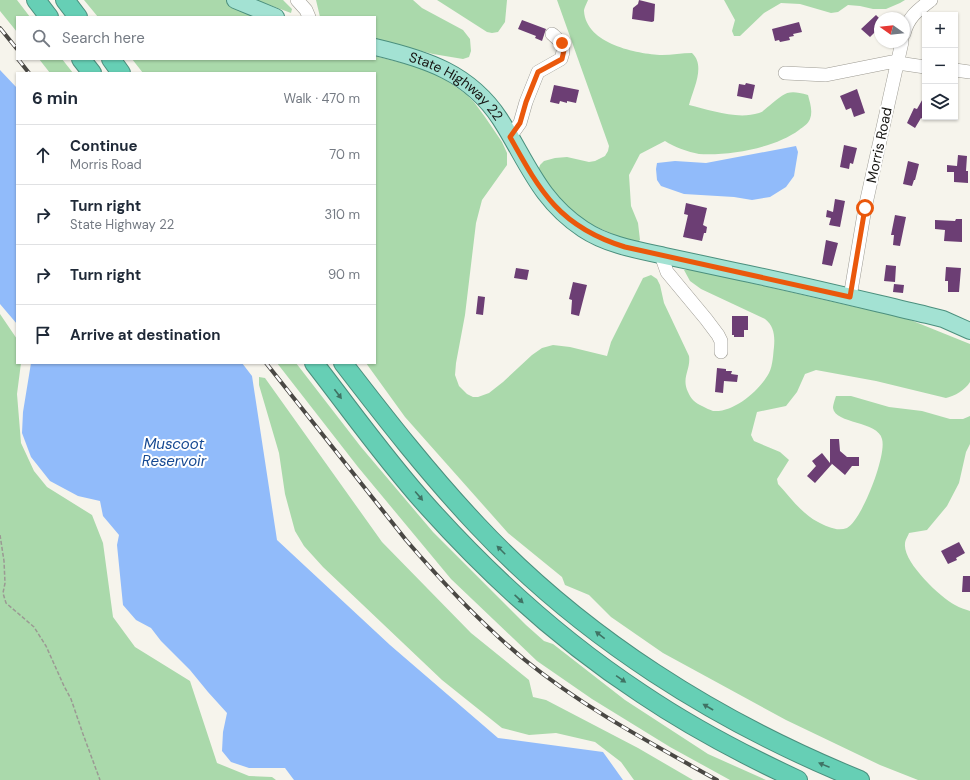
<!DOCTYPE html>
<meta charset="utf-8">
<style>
body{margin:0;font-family:"DM Sans",sans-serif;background:#f2f2f3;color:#1f2937}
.controls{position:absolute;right:12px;top:12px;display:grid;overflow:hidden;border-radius:0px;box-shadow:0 1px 3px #0004}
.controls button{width:36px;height:36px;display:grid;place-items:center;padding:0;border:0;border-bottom:1px solid #e0e1e3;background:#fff;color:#1f2937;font:20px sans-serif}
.compass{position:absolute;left:874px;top:12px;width:36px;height:36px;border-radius:50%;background:#fff;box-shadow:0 1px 3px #0004;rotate:285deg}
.stop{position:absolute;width:12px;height:12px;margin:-9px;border:3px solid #ea580c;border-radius:50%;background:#fff}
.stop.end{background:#ea580c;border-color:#fff;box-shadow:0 1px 4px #0008}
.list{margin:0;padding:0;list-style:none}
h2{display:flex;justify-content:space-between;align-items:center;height:52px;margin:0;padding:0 16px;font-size:17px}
h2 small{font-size:13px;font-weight:400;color:#747a83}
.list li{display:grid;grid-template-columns:26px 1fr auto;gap:12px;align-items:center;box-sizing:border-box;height:60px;padding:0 16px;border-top:1px solid #e0e1e3}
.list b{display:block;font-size:15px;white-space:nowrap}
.list p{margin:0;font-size:13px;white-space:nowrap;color:#747a83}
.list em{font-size:13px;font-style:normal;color:#747a83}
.icon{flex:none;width:22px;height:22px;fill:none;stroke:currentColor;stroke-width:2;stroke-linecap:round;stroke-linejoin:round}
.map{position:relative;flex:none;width:970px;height:780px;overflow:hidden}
.search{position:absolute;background:#fff;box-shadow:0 1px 3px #0004;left:16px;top:16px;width:360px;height:44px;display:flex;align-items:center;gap:10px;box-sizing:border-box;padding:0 14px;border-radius:0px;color:#747a83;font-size:15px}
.panel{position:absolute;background:#fff;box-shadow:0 1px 3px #0004;left:16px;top:72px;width:360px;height:292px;border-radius:0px}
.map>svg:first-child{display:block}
</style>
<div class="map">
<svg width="970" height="780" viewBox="0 0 970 780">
<rect width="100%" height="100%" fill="#f6f4ec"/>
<path fill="#aad9ab" d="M0,0H17L30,17H17V32L0,11Z
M84,0H226L259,17H98Z
M256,0H283L292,9L291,13Z
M316,0H413L422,8L463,30L470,39L471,51L469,57L463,59L433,54L375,39V17H320Z
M437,0H507L505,22L498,32L492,33L487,32Z
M557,0H588C587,3 584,8 584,11C586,44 637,54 662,55C672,55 682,53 692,53C706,66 693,89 689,105C710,110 737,120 759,113C763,112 766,108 769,106C785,93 787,89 808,95C810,103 813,111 810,119C808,124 803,127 799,130C775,148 729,156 699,154C688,152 674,147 665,141L640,154L629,175L631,206L638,223L640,240L635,244L581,220L576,217L543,181L538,171L540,165L544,161L555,158L567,157L589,162L595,161L605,156L608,151L609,146Z
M724,0H905L900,3L886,9H873L860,6L848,5L838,12L831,13L800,4L781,3L764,13L740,36H734L732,31L735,20Z
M375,56L426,69L437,74L466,94L474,102L485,117L502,142L507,153V165L482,200L476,223L465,315L456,363L455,375L459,386L467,394L473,397H478L489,393L503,382L532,355L542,348L553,345L570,347L607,356L611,342L643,278L651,275L657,279L660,285L664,303L689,356C691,370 681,377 688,392C691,399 695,403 702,406C706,408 710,410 713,411C734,413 760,390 769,373C773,365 773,355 774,347C775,336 774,326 765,319L701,289L690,281L684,270L690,269L908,319L970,344V382C965,390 955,396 946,398L876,381L816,370L805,374L797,392L786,406L757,412L751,435L754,441L780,452L789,460L777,479L778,484C790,497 802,514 818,522C826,526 837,532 847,528C862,520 887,455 882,439C878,421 835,424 833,408C833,405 835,399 836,396H851L889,407L922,411L950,419H963L970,416V444L966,452L959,483L947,506L927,530L909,533C908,536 905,540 905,544C903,562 940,597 955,605C960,608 965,609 970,611V780H918L880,765L786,720L663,653L611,617L589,595L565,585L562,577L508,533L405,417L366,363H375V73H143L132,59H375Z
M39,59H62L73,73H50Z
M0,314L17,339V363H21L17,394L21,443L34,471L47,487L92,515L103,543L113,617L135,647L190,681L217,763L249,776L272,777L276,780H0Z
M277,363H296L361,447L433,532L526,625L544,641L553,644L625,700L708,754L766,780H730L670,747L592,699L537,661L451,579L358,467Z
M259,377L265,378L382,542L471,633L529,680L533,697L546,700L638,748L693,780H634L621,762L595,742L556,733L529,735L502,728L442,680L323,567L304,546L295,531L285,494L279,453L259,385Z"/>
<path fill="#91bbfa" d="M0,70L17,88V324L0,304Z
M796,146L798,152L794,176L786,187L770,197L752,200L734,197L684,194L661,186L657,180L656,169L657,163L675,161L706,163Z
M31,363H242L252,376L277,540L390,645L498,738L603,752L623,780H294L285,768H249L231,762L222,751L223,732L227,713L208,692L190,670L161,641L151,628L136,620L123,605L117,545L119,535L103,516L100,501L78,496L50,481L31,457L22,433L23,412Z"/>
<path fill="#6c3e74" d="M639,0L655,4L654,21L652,22L632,19L633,8L638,4Z
M876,15L880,19V27L870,37L861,29Z
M522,20L546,29L542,41L535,38L536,36L518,29Z
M799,22L802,32L793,34L794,36L789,37L790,40L780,42L779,40L775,41L772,29Z
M746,83L755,85L752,99L737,96L739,84L745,85Z
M554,85L579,90L576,103L567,101V103L560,101L559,104L550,102Z
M857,89L865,113L854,117L851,108L846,110L840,96Z
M925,95V120L921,118L915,128L907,123L914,108L917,109Z
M844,145L857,148L853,164L850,163L849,169L840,167Z
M958,155L967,156L966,171H968V183L954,182V172H947V165L957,166Z
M908,161L919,164L915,180H914L912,186L903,184Z
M835,199L845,201L840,227L829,225L831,218L826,217L827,210L833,212Z
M686,203L707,208L703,225L707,227L706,233H704L702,241L683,237L688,215L684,214Z
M895,215L906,217L900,246L893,245L894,235H891Z
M956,219H962V242L944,241L945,230L935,229V220L955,221Z
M826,240L838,243L832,266L822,264Z
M886,265L896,266L895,282L884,281Z
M946,267L961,268L959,292H948V281H945Z
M516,268L529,270L527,280L514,278Z
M573,282L587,285L579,316L571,314L572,300L569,299Z
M894,284L904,285L903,293L893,292Z
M478,296L485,297L483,315L476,314Z
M732,316H748V330H744V337H734V335H732Z
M717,368L726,369V371H732L731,374L738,375L737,382L724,381L723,393L715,392Z
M830,439H839L840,451L847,457H859V466H852L845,475L831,463L832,464L815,483L807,476L816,466L812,461L822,453L830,463Z
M959,542L965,553L956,558L957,560L948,564L941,551Z
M963,576H970V592H962Z"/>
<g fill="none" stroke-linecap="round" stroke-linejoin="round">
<g stroke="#9d9b93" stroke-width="14">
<path id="minor" d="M297,0L306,10L309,17
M904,34C908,17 918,10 931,0
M955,70L970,72
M785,73L826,75L891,62L925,67
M510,137L520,123L526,102L538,72L561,59C566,45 562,43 552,34
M661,255L667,272L706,319L718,335L721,341V352
M850,297L865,208L902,42"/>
</g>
<g stroke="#4b8f7d" stroke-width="18">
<g id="major">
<path d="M235,0L276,17"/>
<path id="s1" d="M375,47C426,59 470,73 500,119C527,161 539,200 583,229C607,245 637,250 665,256C688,261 711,266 735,271C799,284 863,300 927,315L943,319L970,331"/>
</g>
</g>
<g stroke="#4b8f7d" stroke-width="20">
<path id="highway" d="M36,0L49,17
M65,0L78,17
M81,59L92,73
M111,59L121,73
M314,363C352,412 388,463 429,508C492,578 563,642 642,694C691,727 744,755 798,780
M343,363C386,419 429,474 477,525C583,638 717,722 860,780"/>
</g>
<path stroke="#9b9993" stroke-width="1.5" stroke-dasharray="4 2" stroke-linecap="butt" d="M0,535L4,561L5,583L3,593L6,603L34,627L46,646L64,686L71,699L83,734L100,780"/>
<use href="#minor" stroke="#fff" stroke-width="13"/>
<use href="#major" stroke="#a3e2d3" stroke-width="16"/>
<use href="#highway" stroke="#66cfb5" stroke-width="18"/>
<g stroke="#4a4844" stroke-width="4">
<path id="rail" d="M0,28L17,49
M18,59L29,73
M266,363L406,540C443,583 481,624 525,660C584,708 651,743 717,780"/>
</g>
<use href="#rail" stroke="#fff" stroke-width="2.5" stroke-dasharray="8" stroke-linecap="butt"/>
</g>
<defs><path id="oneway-solid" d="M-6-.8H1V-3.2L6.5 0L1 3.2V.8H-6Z"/></defs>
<g fill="#3f7364">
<use href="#oneway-solid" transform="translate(338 394) rotate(53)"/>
<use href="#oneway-solid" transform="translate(419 496) rotate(50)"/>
<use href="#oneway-solid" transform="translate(501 550) rotate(-135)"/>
<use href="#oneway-solid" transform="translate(519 599) rotate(43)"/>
<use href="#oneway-solid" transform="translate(600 635) rotate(-142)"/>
<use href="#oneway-solid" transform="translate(621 679) rotate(35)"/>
<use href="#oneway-solid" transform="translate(708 707) rotate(-150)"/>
<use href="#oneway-solid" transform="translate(824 765) rotate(-158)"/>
</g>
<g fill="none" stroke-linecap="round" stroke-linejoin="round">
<path stroke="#ea580c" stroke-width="5" d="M562,43L564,50L562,59L538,72L526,102L520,123L510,137C541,193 560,227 625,247L850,297L865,208"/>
</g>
<g text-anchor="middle" stroke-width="4" stroke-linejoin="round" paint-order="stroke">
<g font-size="14" fill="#181714" stroke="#fff">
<text dy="5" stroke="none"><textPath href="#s1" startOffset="92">State Highway 22</textPath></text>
<text transform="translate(879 145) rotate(-78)" y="5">Morris Road</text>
</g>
<g font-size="15" font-style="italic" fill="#164992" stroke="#fff">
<text x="174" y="449">Muscoot<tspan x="174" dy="17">Reservoir</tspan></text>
</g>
</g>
</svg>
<div class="controls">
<button>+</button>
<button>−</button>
<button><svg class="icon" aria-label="layers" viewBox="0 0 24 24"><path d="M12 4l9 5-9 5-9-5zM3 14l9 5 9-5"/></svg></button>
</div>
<svg class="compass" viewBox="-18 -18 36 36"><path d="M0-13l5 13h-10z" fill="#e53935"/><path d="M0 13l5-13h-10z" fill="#747a83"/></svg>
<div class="stop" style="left:865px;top:208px"></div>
<div class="stop end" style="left:562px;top:43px"></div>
<div class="search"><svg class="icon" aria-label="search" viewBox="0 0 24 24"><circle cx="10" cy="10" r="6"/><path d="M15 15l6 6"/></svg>Search here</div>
<section class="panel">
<h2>6 min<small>Walk · 470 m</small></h2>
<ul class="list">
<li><svg class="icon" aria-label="ahead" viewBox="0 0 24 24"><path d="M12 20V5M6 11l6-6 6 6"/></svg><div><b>Continue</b><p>Morris Road</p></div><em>70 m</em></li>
<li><svg class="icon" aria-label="right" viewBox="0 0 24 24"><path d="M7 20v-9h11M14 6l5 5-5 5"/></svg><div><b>Turn right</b><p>State Highway 22</p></div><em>310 m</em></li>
<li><svg class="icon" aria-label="right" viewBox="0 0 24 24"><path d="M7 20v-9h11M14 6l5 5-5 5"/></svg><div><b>Turn right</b></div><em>90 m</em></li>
<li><svg class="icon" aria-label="arrive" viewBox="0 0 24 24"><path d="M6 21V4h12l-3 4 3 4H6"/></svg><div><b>Arrive at destination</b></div></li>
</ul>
</section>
</div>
